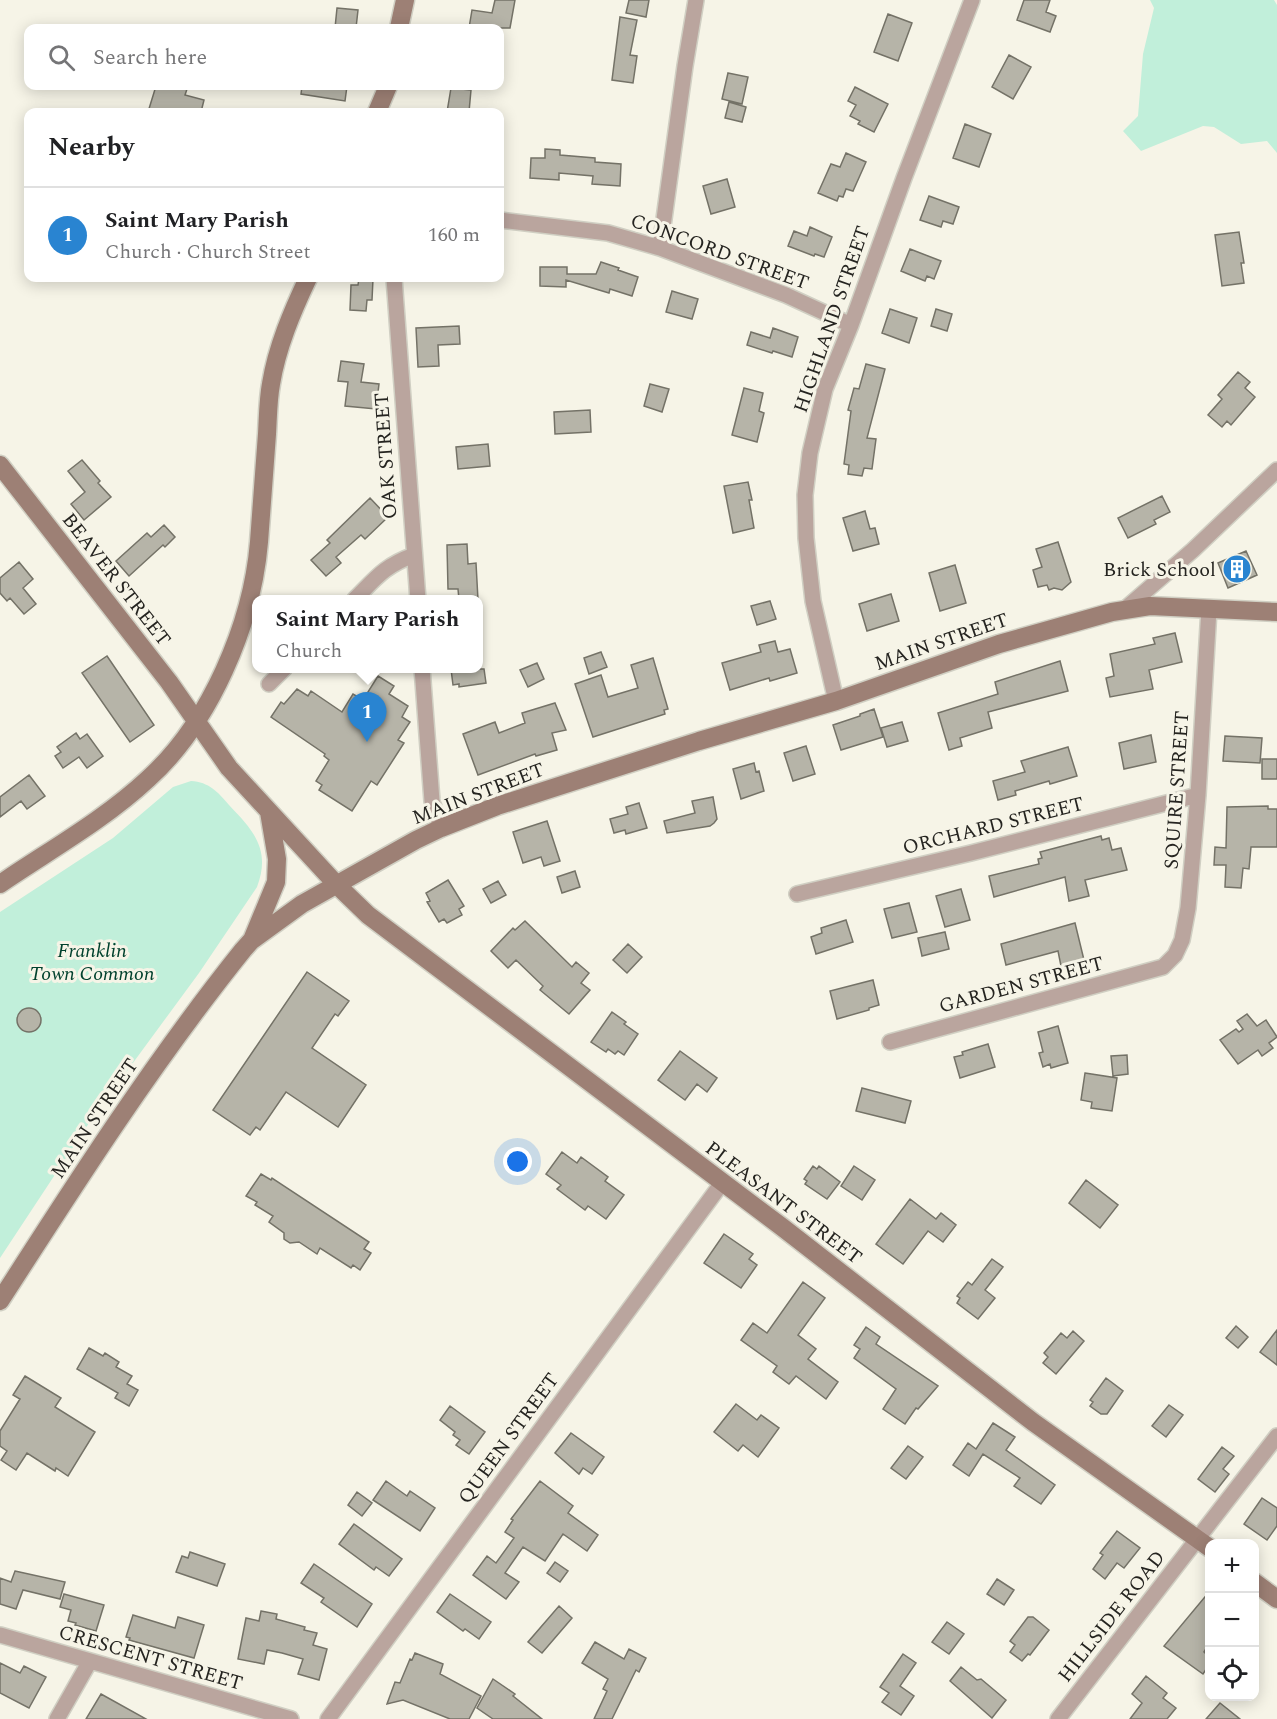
<!DOCTYPE html>
<meta charset="utf-8">
<style>
body{margin:0;font-family:Spectral,serif;background:#f6f6f6;color:#202124}
.controls{position:absolute;right:18px;bottom:18px;display:grid;overflow:hidden;border-radius:12px;box-shadow:0 3px 15px #0003}
.controls button{width:54px;height:54px;display:grid;place-items:center;padding:0;border:0;border-bottom:2px solid #e0e0e0;background:#fff;color:#202124;font:30px sans-serif}
.you{position:absolute;left:518px;top:1162px;width:21px;height:21px;margin:-15px;border:4px solid #fff;border-radius:50%;background:#1a73e8;box-shadow:0 0 0 9px #1a73e833}
.badge{display:grid;place-items:center;width:39px;height:39px;border-radius:50%;background:#2984d1;color:#fff;font-size:20px;font-weight:700}
.pin{position:absolute;translate:-50% -50px;filter:drop-shadow(0 2px 3px #0008)}
.pin::after{content:'';position:absolute;top:32px;width:21px;height:18px;background:inherit;clip-path:polygon(0 0,100% 0,50% 100%)}
.popup{position:absolute;left:252px;top:595px;width:231px;height:78px;box-sizing:border-box;display:grid;place-content:center;border-radius:12px;background:#fff;filter:drop-shadow(0 2px 4px #0005);font-size:20px;white-space:nowrap;color:#757577}
.popup b{font-size:22px;color:#202124}
.popup::after{content:'';position:absolute;left:50%;top:100%;margin-left:-12px;border:12px solid transparent;border-top-color:#fff}
.list{margin:0;padding:0;list-style:none}
h2{display:flex;justify-content:space-between;align-items:center;height:78px;margin:0;padding:0 24px;font-size:26px}
h2 small{font-size:20px;font-weight:400;color:#757577}
.list li{display:grid;grid-template-columns:39px 1fr auto;gap:18px;align-items:center;box-sizing:border-box;height:96px;padding:0 24px;border-top:2px solid #e0e0e0}
.list b{display:block;font-size:22px;white-space:nowrap}
.list p{margin:0;font-size:20px;white-space:nowrap;color:#757577}
.list em{font-size:20px;font-style:normal;color:#757577}
.icon{flex:none;width:33px;height:33px;fill:none;stroke:currentColor;stroke-width:2;stroke-linecap:round;stroke-linejoin:round}
.map{position:relative;flex:none;width:1277px;height:1719px;overflow:hidden}
.search{position:absolute;background:#fff;box-shadow:0 3px 15px #0003;left:24px;top:24px;width:480px;height:66px;display:flex;align-items:center;gap:15px;box-sizing:border-box;padding:0 21px;border-radius:12px;color:#757577;font-size:22px}
.panel{position:absolute;background:#fff;box-shadow:0 3px 15px #0003;left:24px;top:108px;width:480px;height:174px;border-radius:12px}
.map>svg:first-child{display:block}
</style>
<div class="map">
<svg width="1277" height="1719" viewBox="0 0 1277 1719">
<rect width="100%" height="100%" fill="#f6f4e7"/>
<path fill="#c1efda" d="M1150,0H1274L1277,5V153L1267,141L1241,144L1214,127L1203,126L1141,151L1123,131L1138,116L1143,54L1154,8Z
M191,781C209,782 218,792 229,805C254,831 271,850 257,887L199,973L91,1120L0,1258V912L113,838L173,787Z"/>
<path fill="#b6b4a8" stroke="#747267" stroke-width="1.5" d="M495,0H515L510,28H469L472,10L492,13Z
M629,0H649L646,17L626,13Z
M1024,0H1050L1046,12L1056,16L1050,32L1017,20Z
M337,8L358,10L356,28H335Z
M888,14L912,23L898,61L874,52Z
M620,17L637,20L630,55L637,56L633,83L612,80Z
M1009,55L1031,67L1013,99L992,87Z
M728,73L748,77L742,104L722,99Z
M156,86H188L185,95L204,100L201,112H148Z
M302,86H347L345,101L301,94Z
M855,87L888,104L874,132L858,124L860,121L850,116L856,105L848,101Z
M451,88L471,90L469,112H447Z
M729,102L746,107L742,122L725,118Z
M965,124L991,134L979,167L953,158Z
M545,149L560,150V155L595,158V162L621,164L620,186L592,184L593,176L559,173V180L530,178L531,158H545Z
M846,153L866,162L853,191L846,189L843,197L839,196L837,201L818,193L831,164L840,167Z
M727,179L735,207L711,214L703,186Z
M929,196L959,207L953,224L943,221L941,227L920,220Z
M810,227L832,237L824,257L815,254L814,256L788,246L794,231L807,236Z
M1239,232L1244,263H1241L1244,283L1222,286L1215,235Z
M910,249L941,261L934,279L927,276L925,281L901,271Z
M601,262L619,268L618,270L638,277L632,296L610,289L609,293L566,280V287L540,286V267H567V274H596Z
M359,278L373,279L372,300H367L366,311L350,310L351,285H358Z
M672,291L698,299L692,319L666,312Z
M890,309L917,318L909,343L882,333Z
M936,309L952,314L947,331L931,326Z
M459,326L460,344L438,345L439,366L418,367L416,328Z
M773,328L798,337L792,357L773,351L772,353L747,345L751,332L770,338Z
M341,361L364,364L361,382L379,384L376,409L345,406L348,382L338,381Z
M866,364L885,369L867,438L876,439L872,469L864,468L862,476L848,474L849,465L844,464L851,411L848,410L854,388L859,389Z
M1238,372L1250,382L1245,388L1255,397L1231,425L1227,421L1222,427L1208,415L1222,399L1218,395Z
M650,384L669,389L662,412L644,406Z
M744,388L763,393L759,411L764,413L757,442L732,435Z
M590,410L591,432L555,434L554,412Z
M488,444L490,466L458,469L456,447Z
M82,460L100,481L98,483L111,497L84,520L71,504L85,492L68,471Z
M748,482L752,500H749L754,528L733,533L724,486Z
M1162,496L1170,512L1154,520L1156,524L1128,538L1118,518Z
M370,498L388,517L365,539L361,535L336,557L341,563L326,576L311,560L330,543L327,540Z
M865,511L870,529L875,528L879,544L853,551L843,518Z
M164,525L175,537L165,547L163,545L129,576L116,561L147,533L151,537Z
M1058,542L1071,582L1062,590L1054,588L1049,590L1047,585L1038,587L1033,570L1042,567L1036,549Z
M467,544L468,564L476,563L478,600H459L458,589H448L447,545Z
M1246,551L1257,575L1228,588L1218,563Z
M19,562L33,579L23,588L36,604L24,614L10,598L7,601L0,593V578Z
M955,565L966,603L940,611L929,573Z
M891,594L899,621L867,631L859,604Z
M770,601L776,619L757,625L751,606Z
M1175,633L1182,662L1149,670L1153,689L1110,697L1106,678L1114,676L1110,654L1155,644L1153,638Z
M775,641L778,652L790,649L797,673L770,681L769,678L730,690L722,663L761,652L759,645Z
M601,652L607,667L589,674L584,658Z
M107,656L154,725L130,742L82,673Z
M653,658L668,709L664,710L665,714L593,737L575,684L601,675L608,697L638,688L631,665Z
M1060,661L1068,691L988,712L992,728L960,738L962,746L949,750L938,713L998,694L995,682Z
M537,663L544,679L528,687L520,670Z
M451,669H484L486,683L459,687V684L453,685Z
M378,676L394,686L389,694L408,706L402,717L410,722L398,740L404,743L377,785L371,781L352,811L319,790L322,785L316,781L329,760L324,756L325,754L271,717L281,702L284,704L297,689L308,696L311,691L342,712L353,694L363,700Z
M555,703L566,730L552,733L557,750L536,756L535,754L478,775L463,734L495,722L499,733L525,723L522,713Z
M874,709L883,737L841,750L833,725L860,716V714Z
M902,722L908,741L887,747L881,728Z
M76,733L80,739L87,734L103,756L87,768L79,757L63,768L55,756L61,752L57,747Z
M1151,735L1156,762L1124,769L1119,743Z
M1225,736L1262,738L1260,763L1223,761Z
M806,746L815,774L793,781L784,753Z
M1068,747L1077,776L1050,784L1049,781L1015,791L1016,795L998,800L993,781L1025,772L1021,761Z
M1262,759H1277V779H1262Z
M754,763L756,772L759,771L764,791L741,799L733,769Z
M29,775L45,796L27,809L21,801L0,817V797Z
M713,797L717,819L714,823L710,826L667,833L664,821L695,813L692,801Z
M639,803L647,828L626,834L625,830L614,833L610,819L628,814L626,807Z
M1268,806V809H1277V847H1251L1249,869L1243,868L1241,888L1225,887L1226,865H1214L1215,847L1226,848L1227,807Z
M547,821L560,861L544,866L541,857L523,863L513,832Z
M1101,836L1102,840L1109,838L1112,850L1121,848L1127,870L1085,880L1089,896L1069,901L1065,877L994,897L989,876L1039,864L1038,859L1042,858L1040,852Z
M575,871L580,887L562,893L557,877Z
M448,880L464,906L459,909L462,915L447,923L444,919L439,922L427,902L430,901L426,893Z
M498,881L506,895L491,903L483,889Z
M961,889L970,920L945,927L936,896Z
M909,903L917,932L892,938L884,909Z
M846,920L853,942L816,954L811,937L822,933L821,928Z
M525,921L572,967L576,962L589,973L581,983L590,990L569,1014L540,990L543,986L516,960L508,968L491,951L513,928L515,930Z
M1075,923L1084,960L1061,966L1058,951L1006,965L1001,944Z
M945,932L949,949L922,956L918,938Z
M628,944L642,957L627,973L613,960Z
M307,972L349,1001L338,1016L335,1014L312,1048L366,1085L338,1127L286,1092L260,1130L256,1127L250,1135L213,1110Z
M873,980L879,1005L869,1008V1010L837,1019L830,991Z
M17 1020a12 12 0 1 1 24 0a12 12 0 1 1-24 0Z
M612,1012L626,1022L624,1024L638,1034L624,1055L618,1051L615,1054L608,1049L606,1052L591,1042Z
M1247,1014L1257,1026L1266,1020L1277,1037L1269,1043L1273,1048L1262,1056L1258,1050L1238,1064L1220,1040L1236,1029L1239,1032L1243,1029L1237,1021Z
M1058,1026L1068,1063L1051,1068L1050,1064L1043,1067L1039,1053L1043,1052L1038,1032Z
M988,1044L995,1067L960,1078L954,1057L963,1055L962,1052Z
M680,1051L717,1078L707,1092L697,1084L685,1100L658,1080Z
M1127,1055L1128,1074L1113,1076L1111,1056Z
M1085,1073L1117,1078L1112,1111L1091,1108L1092,1102L1081,1100Z
M862,1088L911,1101L905,1123L856,1111Z
M562,1152L577,1163L581,1157L608,1177L605,1181L624,1195L606,1219L588,1206L585,1210L557,1189L561,1185L546,1174Z
M813,1166L817,1169L819,1166L840,1182L827,1199L805,1184L807,1181L804,1179Z
M854,1166L875,1180L862,1200L841,1186Z
M261,1174L271,1180L272,1178L369,1242L364,1249L371,1253L360,1270L353,1265L351,1268L320,1248L317,1254L299,1242L290,1243L284,1239V1233L269,1222L273,1216L255,1205L257,1202L246,1196Z
M1086,1180L1118,1205L1100,1228L1069,1203Z
M910,1199L936,1219L941,1213L956,1225L943,1242L928,1231L903,1264L876,1244Z
M724,1234L753,1254L749,1259L757,1265L741,1288L704,1263Z
M992,1259L1003,1267L985,1290L995,1298L978,1319L957,1303L960,1298L957,1296L968,1282L972,1285Z
M803,1282L825,1298L798,1335L816,1349L808,1359L838,1382L826,1399L796,1376L789,1384L773,1372L777,1366L741,1340L753,1323L767,1333Z
M1236,1326L1248,1337L1238,1348L1226,1338Z
M866,1327L880,1337L876,1344L938,1386L918,1409L916,1408L905,1424L883,1409L896,1389L854,1358L860,1349L854,1345Z
M1277,1330V1365L1260,1352Z
M1073,1331L1084,1341L1056,1374L1043,1363L1048,1357L1044,1353L1061,1333L1067,1338Z
M89,1348L103,1356L105,1353L119,1362L116,1367L132,1376L127,1384L138,1390L129,1406L115,1398L118,1393L77,1369Z
M25,1376L61,1398L55,1407L95,1432L68,1476L56,1468L55,1471L27,1453L16,1470L1,1460L7,1451L0,1446V1431L20,1399L13,1395Z
M1106,1378L1123,1391L1107,1414H1101L1090,1406L1093,1402L1090,1400Z
M736,1404L757,1420L761,1415L779,1428L758,1457L743,1445L738,1451L714,1432Z
M1169,1405L1183,1415L1166,1437L1152,1426Z
M450,1406L485,1432L469,1454L456,1445L460,1440L453,1435L455,1432L440,1420Z
M993,1423L1015,1437L1006,1450L1055,1485L1041,1504L1014,1486L1020,1478L983,1454L969,1476L953,1465L968,1443L976,1449Z
M571,1433L604,1457L592,1474L583,1468L579,1474L555,1453Z
M908,1446L923,1457L906,1479L891,1468Z
M1222,1447L1234,1456L1223,1469L1229,1474L1215,1492L1198,1479Z
M386,1481L407,1496L410,1491L435,1508L420,1531L373,1500Z
M540,1481L573,1506L568,1513L598,1535L587,1551L563,1534L545,1561L523,1547L505,1573L519,1582L506,1599L473,1575L487,1556L496,1563L514,1538L505,1532L513,1520L511,1519Z
M357,1492L372,1503L362,1516L348,1505Z
M1262,1498L1277,1508V1526L1267,1540L1244,1524Z
M354,1524L402,1559L389,1576L376,1567L374,1570L339,1544Z
M1117,1531L1140,1548L1124,1568L1117,1563L1105,1579L1093,1569L1103,1555L1100,1553Z
M190,1552L225,1564L217,1586L176,1572L182,1556L188,1558Z
M555,1562L568,1571L560,1582L547,1573Z
M314,1564L372,1604L357,1627L321,1602L324,1598L301,1583Z
M15,1571L65,1582L60,1599L23,1590L16,1609L0,1604V1578L11,1582Z
M997,1579L1014,1590L1004,1605L987,1594Z
M1209,1592V1644L1204,1652L1209,1657V1665L1203,1674L1164,1646Z
M64,1594L104,1605L96,1631L75,1625L76,1623L68,1621L71,1610L60,1607Z
M450,1594L491,1622L479,1639L465,1629L463,1631L437,1612Z
M559,1606L572,1618L542,1653L528,1642Z
M261,1611L277,1614L276,1619L305,1627L304,1630L317,1633L313,1645L327,1649L319,1680L298,1674L303,1659L282,1653L267,1650L264,1664L238,1659L246,1618L259,1621Z
M133,1615L175,1628L178,1617L204,1625L194,1658L129,1640L130,1638L126,1637Z
M1028,1617H1033L1049,1630L1030,1655L1028,1654L1022,1661L1010,1652L1015,1645L1010,1641Z
M947,1622L964,1634L949,1654L932,1642Z
M595,1642L624,1659L629,1649L646,1658L639,1672L636,1670L612,1719H594L607,1691L603,1689L608,1679L582,1663Z
M415,1653L443,1664L440,1674L481,1696L469,1719H450L403,1700L387,1704L395,1682L400,1683L410,1659L412,1660Z
M903,1654L916,1663L900,1686L914,1696L901,1715L882,1702L889,1693L880,1687Z
M0,1663L20,1673L24,1666L46,1677L29,1708L0,1693Z
M961,1667L977,1680L981,1679L1006,1700L992,1718L950,1681Z
M1146,1676L1167,1693L1163,1698L1176,1708L1167,1719H1130L1142,1703L1132,1694Z
M493,1679L515,1694L513,1696L542,1719H493L477,1708Z
M101,1694L146,1719H86Z
M1220,1703L1240,1719H1206Z"/>
<g fill="none" stroke-linecap="round" stroke-linejoin="round">
<g stroke="#d0cfc3" stroke-width="18">
<path id="street" d="M500,220L608,233L660,248L786,295L851,325
M660,248L685,66L696,0
M394,278L418,600
M354,600C376,578 384,566 414,555
M1125,609L1193,550L1277,470
M422,668L432,801L441,828
M269,684L285,668
M836,701L813,601L806,538L805,495L810,453L825,389L851,325L904,178L972,0
M797,894L971,853L1198,795
M890,1042L1163,967L1175,955L1182,940L1188,908L1198,795L1209,609
M0,1635L291,1719
M57,1719L90,1661
M328,1719L722,1183
M1058,1719L1277,1436"/>
</g>
<g stroke="#d0cfc3" stroke-width="21">
<path id="secondary" d="M399,28L405,0
M377,112L388,86
M0,465L169,682L229,768L337,885L368,915L782,1227L1033,1422L1210,1548
M0,884C50,850 104,820 148,779C210,723 252,625 259,542C262,506 264,470 267,434C268,417 268,400 271,384C277,347 292,312 308,278
M252,940L276,882L277,859L269,812
M0,1301C77,1181 154,1061 243,950L251,941L302,904L416,840L441,828L497,806L699,741L836,701L999,644L1112,612L1150,606L1277,612
M1254,1582L1277,1599"/>
</g>
<use href="#street" stroke="#baa59e" stroke-width="15"/>
<use href="#secondary" stroke="#9d8075" stroke-width="18"/>
</g>
<defs>
<g id="building-disc" transform="scale(1.5)"><circle r="9.5" fill="#2984d1" stroke="#f6f4e7"/><path d="M-4-6H4V6H1V3H-1V6H-4ZM-2.5-4.3h1.7v1.8h-1.7ZM.8-4.3h1.7v1.8H.8ZM-2.5-1h1.7V.8h-1.7ZM.8-1h1.7V.8H.8Z" fill="#fff"/></g>
</defs>
<g fill-rule="evenodd">
<use href="#building-disc" x="1237" y="569"/>
</g>
<g text-anchor="middle" stroke-width="6" stroke-linejoin="round" paint-order="stroke">
<g font-size="20" fill="#252420" stroke="#f6f4e7">
<text transform="translate(720 251) rotate(20)" y="7">CONCORD STREET</text>
<text transform="translate(831 319) rotate(-71)" y="7">HIGHLAND STREET</text>
<text transform="translate(385 456) rotate(-94)" y="7">OAK STREET</text>
<text transform="translate(117 579) rotate(52)" y="7">BEAVER STREET</text>
<text transform="translate(941 641) rotate(-19)" y="7">MAIN STREET</text>
<text transform="translate(1176 790) rotate(-86)" y="7">SQUIRE STREET</text>
<text transform="translate(478 793) rotate(-21)" y="7">MAIN STREET</text>
<text transform="translate(993 825) rotate(-14)" y="7">ORCHARD STREET</text>
<text transform="translate(1021 984) rotate(-15)" y="7">GARDEN STREET</text>
<text transform="translate(94 1118) rotate(-56)" y="7">MAIN STREET</text>
<text transform="translate(784 1202) rotate(37)" y="7">PLEASANT STREET</text>
<text transform="translate(508 1438) rotate(-54)" y="7">QUEEN STREET</text>
<text transform="translate(1111 1616) rotate(-52)" y="7">HILLSIDE ROAD</text>
<text transform="translate(151 1657) rotate(16)" y="7">CRESCENT STREET</text>
</g>
<g font-size="20" fill="#252420" stroke="#f6f4e7" text-anchor="end">
<text x="1216" y="576">Brick School</text>
</g>
<g font-size="20" font-style="italic" fill="#00412d" stroke="#f6f4e7">
<text x="92" y="957">Franklin<tspan x="92" dy="23">Town Common</tspan></text>
</g>
</g>
</svg>
<div class="controls">
<button>+</button>
<button>−</button>
<button><svg class="icon" aria-label="locate" viewBox="0 0 24 24"><circle cx="12" cy="12" r="6"/><path d="M12 2v4M12 18v4M2 12h4M18 12h4"/></svg></button>
</div>
<div class="you"></div>
<div class="pin badge" style="left:367px;top:742px">1</div>
<div class="popup"><b>Saint Mary Parish</b>Church</div>
<div class="search"><svg class="icon" aria-label="search" viewBox="0 0 24 24"><circle cx="10" cy="10" r="6"/><path d="M15 15l6 6"/></svg>Search here</div>
<section class="panel">
<h2>Nearby<small></small></h2>
<ul class="list">
<li><span class="badge">1</span><div><b>Saint Mary Parish</b><p>Church · Church Street</p></div><em>160 m</em></li>
</ul>
</section>
</div>
